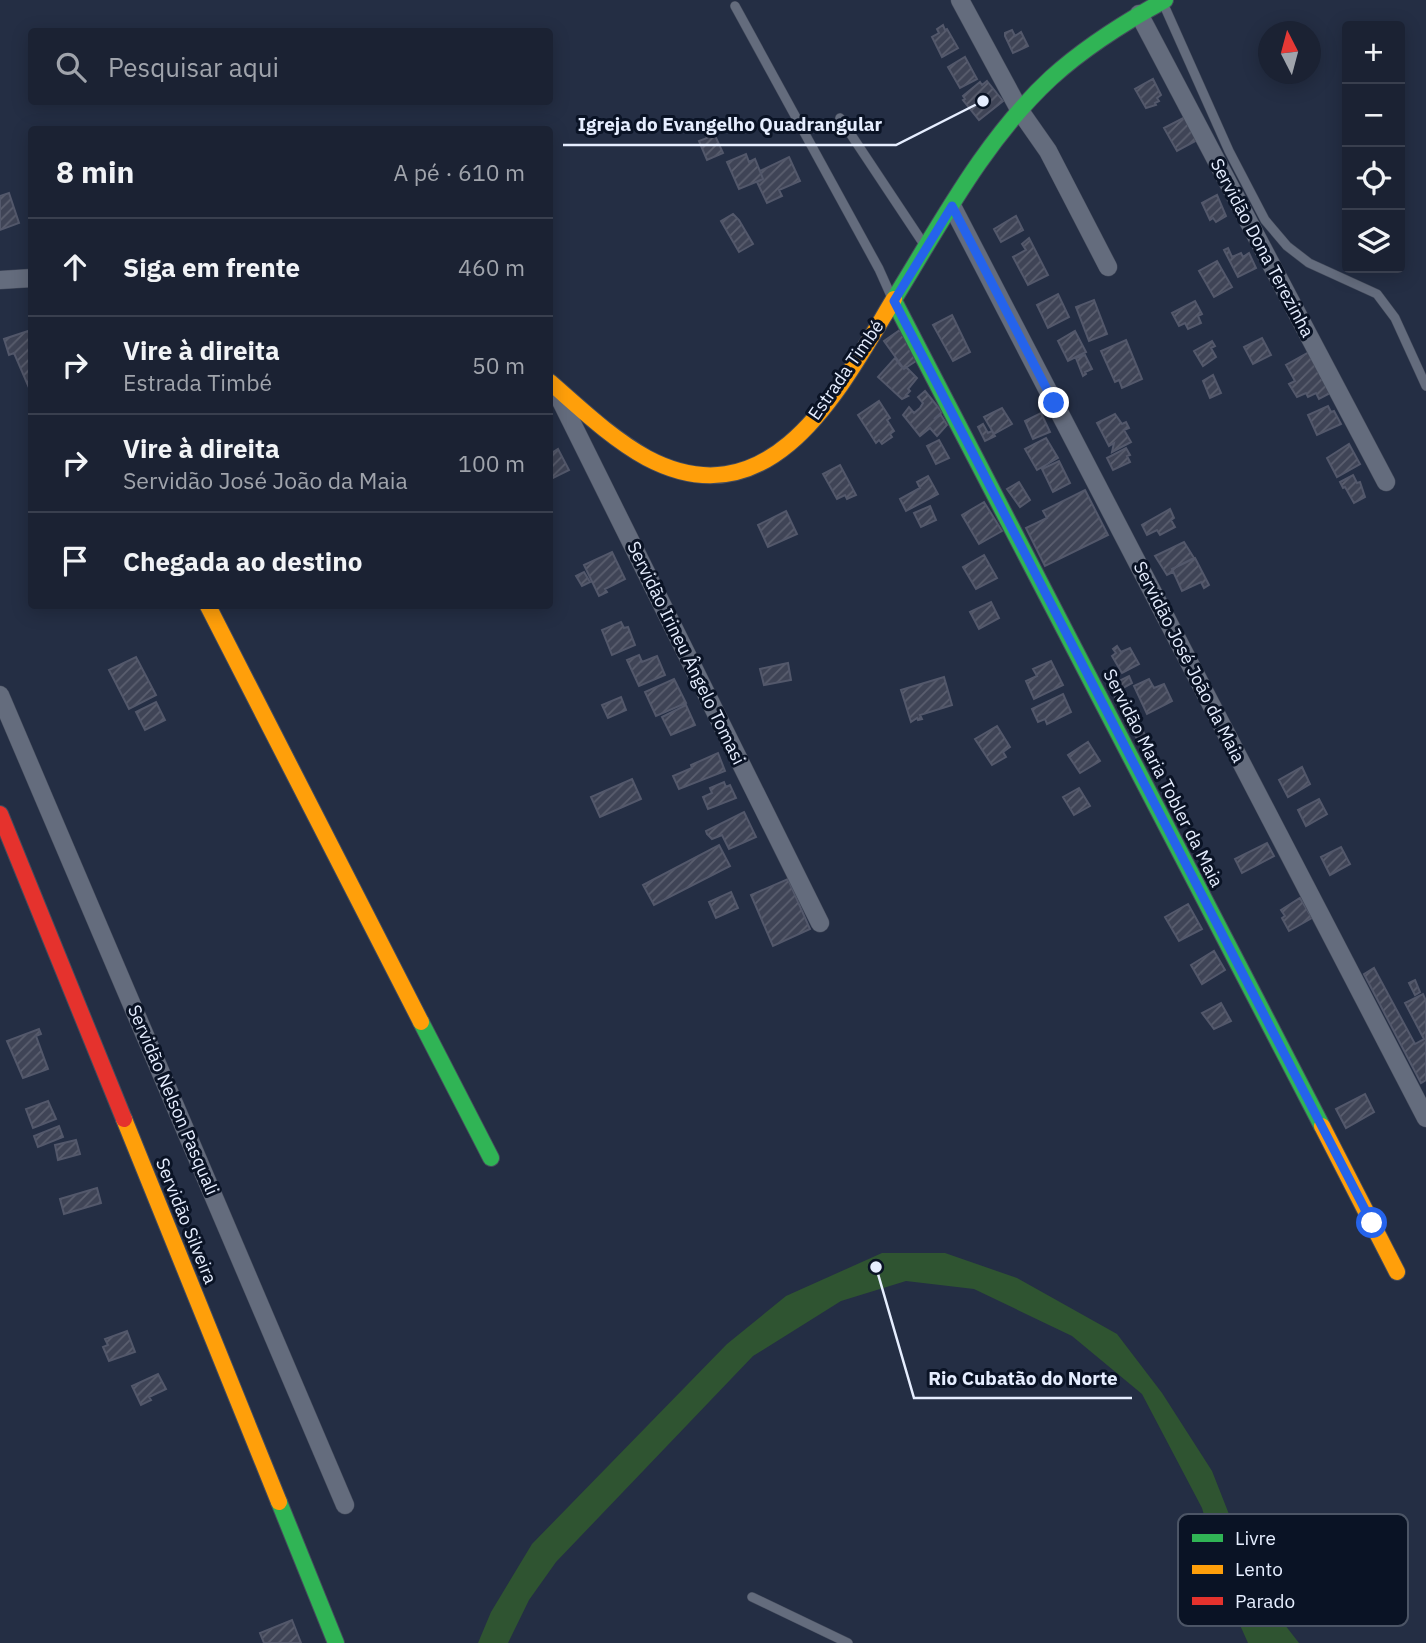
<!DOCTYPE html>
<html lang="pt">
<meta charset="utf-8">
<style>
body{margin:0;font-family:"IBM Plex Sans",sans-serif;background:#282f3f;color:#f1f3f6}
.controls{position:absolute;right:21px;top:21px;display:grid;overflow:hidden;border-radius:7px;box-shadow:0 4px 18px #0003}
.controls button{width:63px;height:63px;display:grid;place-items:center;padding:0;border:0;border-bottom:2px solid #393f4e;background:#1b2233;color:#f1f3f6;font:35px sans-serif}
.compass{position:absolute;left:1258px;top:21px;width:63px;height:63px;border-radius:50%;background:#1b2233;box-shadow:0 4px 18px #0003;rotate:354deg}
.stop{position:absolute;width:21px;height:21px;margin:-16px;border:5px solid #2563eb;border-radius:50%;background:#fff}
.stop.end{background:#2563eb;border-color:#fff;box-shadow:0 2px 7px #0008}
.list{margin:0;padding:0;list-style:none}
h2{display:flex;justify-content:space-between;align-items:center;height:91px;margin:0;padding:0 28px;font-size:30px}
h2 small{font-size:23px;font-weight:400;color:#a0a4ac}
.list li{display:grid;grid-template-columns:46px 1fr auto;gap:21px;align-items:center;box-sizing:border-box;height:98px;padding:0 28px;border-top:2px solid #393f4e}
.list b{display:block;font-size:26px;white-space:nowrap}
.list p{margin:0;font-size:23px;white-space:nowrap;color:#a0a4ac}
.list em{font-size:23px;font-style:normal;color:#a0a4ac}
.icon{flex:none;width:38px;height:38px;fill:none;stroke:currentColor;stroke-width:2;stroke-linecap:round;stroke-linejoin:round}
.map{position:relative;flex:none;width:1426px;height:1643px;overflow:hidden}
.search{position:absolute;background:#1b2233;box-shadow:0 4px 18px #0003;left:28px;top:28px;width:525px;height:77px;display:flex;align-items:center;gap:18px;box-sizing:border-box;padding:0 24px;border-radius:7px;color:#a0a4ac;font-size:26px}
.panel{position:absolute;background:#1b2233;box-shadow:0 4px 18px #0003;left:28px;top:126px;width:525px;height:483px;border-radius:7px}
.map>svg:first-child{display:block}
</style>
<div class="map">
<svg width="1426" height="1643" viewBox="0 0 1426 1643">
<defs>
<pattern id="building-hatch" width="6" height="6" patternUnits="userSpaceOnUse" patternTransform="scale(1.75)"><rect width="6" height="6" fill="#3f4456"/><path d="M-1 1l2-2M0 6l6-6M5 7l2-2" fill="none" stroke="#5b5f6f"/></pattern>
</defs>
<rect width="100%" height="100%" fill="#242e44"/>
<path fill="#2f5431" d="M882,1253H945L1017,1278L1117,1334L1162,1393L1212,1471L1260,1593L1299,1643H1248L1228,1598L1202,1508L1142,1394L1072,1336L974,1289L906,1281L841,1301L753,1356L556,1562L529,1600L508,1643H478L491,1612L532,1544L727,1344L786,1296Z"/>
<path fill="url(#building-hatch)" stroke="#53586b" stroke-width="2" d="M943,25L945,30L947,29L958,48L942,57L932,37L939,33L937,29Z
M1012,30L1015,36L1021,32L1028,46L1013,53L1005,36V33Z
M965,57L977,79L960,88L948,67Z
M1153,79L1161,95L1157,98L1159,101L1155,103L1156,105L1146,108L1135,89Z
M987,81L1003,101L979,120L963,100L965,99L963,96L980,82L982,85Z
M1187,116L1199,139L1177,151L1164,128Z
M711,127L723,153L707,160L699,141L707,138L704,130Z
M746,154L749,162L755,159L763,179L739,189L727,162Z
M789,157L800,181L779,190L782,196L767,203L757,182L763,179L760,171Z
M9,193L19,223L0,230V196Z
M1217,195L1226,216L1216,222L1213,218L1210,220L1202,203Z
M733,214L739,220L753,244L739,252L721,221Z
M1016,216L1023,230L1001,242L994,229Z
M1029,238L1048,275L1028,285L1013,257L1026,250L1022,244Z
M1228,248L1232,257L1241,253L1243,257L1249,253L1256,268L1238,277L1224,250Z
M1217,261L1232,287L1214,297L1199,271Z
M1058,294L1069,317L1048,328L1037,305Z
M1094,300L1107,334L1089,341L1076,307Z
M1195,301L1202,314L1198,316L1201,323L1188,329L1185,323L1179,326L1172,313Z
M952,315L970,352L953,361L933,325Z
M900,330L919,359L904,369L884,341Z
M28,331L32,341V390H30L14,353L9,355L4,339Z
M1075,331L1086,352L1068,361L1058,341Z
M1262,338L1271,355L1253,364L1244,347Z
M1126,340L1142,379L1122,388L1119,380L1115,382L1101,351Z
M1212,341L1215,346L1211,348L1216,357L1203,366L1194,351Z
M1313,350L1332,392L1319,399L1316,393L1308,397L1306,393L1297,397L1289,384L1295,381L1286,365Z
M1085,355L1092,369L1085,372L1086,374L1083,376L1076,358Z
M895,358L900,365L904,369L906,367L917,378L908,389L910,391L906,395L908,396L902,399L878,377Z
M1213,375L1221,393L1210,398L1203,381Z
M925,391L942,412L934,419L941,415L947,425L937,436L930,428L920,436L903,415L909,407L914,413L920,408L923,403L918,397Z
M879,401L890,418L887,420L894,431L890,434L892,437L882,444L879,440L876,443L858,415Z
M1328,406L1331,412L1334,411L1341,424L1317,435L1308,415Z
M1002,408L1012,424L994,434L984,417Z
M1041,413L1050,432L1033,439L1025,421Z
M1115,414L1122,424L1126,422L1129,428L1124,430L1131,442L1112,452L1114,443L1109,446L1097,423Z
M983,424L988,433L992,431L995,436L985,441L978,427Z
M1046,438L1058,458L1037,470L1025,449Z
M939,440L949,458L936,464L927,446Z
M1349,444L1360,464L1337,477L1327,458Z
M1126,448L1130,455L1127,456L1130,462L1113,470L1107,458Z
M558,449L569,470L551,479L550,454Z
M1059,461L1070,483L1053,492L1042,469Z
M840,465L856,495L847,499L845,495L837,499L823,474Z
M1353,475L1357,483L1360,482L1365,497L1354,503L1345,487L1343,488L1340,482Z
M928,476L938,494L906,511L900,499L920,488L917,482Z
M1019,482L1030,500L1020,507L1007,489Z
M1085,490L1108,535L1045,566L1026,528L1047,518L1043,511Z
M984,502L1002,531L979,544L962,515Z
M930,506L936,520L921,527L914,513Z
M1170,509L1174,518L1171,520L1175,527L1160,535L1157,530L1147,535L1142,525Z
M786,511L797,534L768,547L758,525Z
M1184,542L1194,558L1172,569L1173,572L1167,575L1155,556Z
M612,552L625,579L605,589L607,592L599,596L584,565Z
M984,555L997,578L976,589L963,567Z
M1195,558L1209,585L1204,588L1201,582L1182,591L1172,569Z
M584,572L590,582L582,586L576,576Z
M991,602L999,618L979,629L970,612Z
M621,622L624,628L628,627L635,645L612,655L602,630Z
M1117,646L1121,652L1130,648L1139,664L1122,673L1112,656L1116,653L1113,649Z
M639,655L642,662L657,656L665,675L639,686L627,660Z
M136,657L156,695L129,709L109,670Z
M1051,661L1063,685L1034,699L1026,681L1037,676L1033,669Z
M788,663L791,680L764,685L760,669Z
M1129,676L1132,683L1121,689L1145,735L1137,739L1109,686Z
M944,677L952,705L920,715L922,719L918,720L917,718L911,722L901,690Z
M674,679L686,703L656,716L645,692Z
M1149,679L1154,688L1164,684L1172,701L1147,714L1134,686Z
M1063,694L1071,712L1047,724L1045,719L1038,722L1032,709Z
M621,697L626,710L608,718L602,705Z
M156,702L165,720L145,730L136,712Z
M686,705L695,725L671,735L662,717Z
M997,726L1010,747L1003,752L1006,757L992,765L975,739Z
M1088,742L1100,761L1080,773L1068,755Z
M718,753L725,771L679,789L673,776L692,768L691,765Z
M1302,767L1310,784L1288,797L1279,780Z
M632,779L641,799L600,817L591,797Z
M724,782L726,787L730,785L736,798L708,809L703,797L712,793L710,788Z
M1079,788L1090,806L1074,815L1063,797Z
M1319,799L1327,814L1306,826L1298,810Z
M744,812L756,837L729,849L722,835L712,839L707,834L706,831Z
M1267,843L1274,856L1242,873L1235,859Z
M719,845L730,866L654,905L643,885Z
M1341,847L1350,864L1330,875L1321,857Z
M788,879L810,929L773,946L751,895Z
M731,892L738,908L716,918L709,902Z
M1300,898L1312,918L1289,931L1282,918L1285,916L1281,910Z
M1188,904L1202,929L1179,941L1165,917Z
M1214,951L1225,970L1202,984L1191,965Z
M1374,968L1415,1044L1424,1039L1405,1003L1423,994L1426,1001V1080L1421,1083L1364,974Z
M1415,980L1420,992L1415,995L1409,983Z
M1221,1003L1231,1021L1214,1029L1202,1013Z
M39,1029L41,1034L36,1036L48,1069L23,1078L7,1041Z
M1365,1094L1374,1112L1346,1128L1336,1109Z
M48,1101L56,1119L33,1128L26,1109Z
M59,1126L63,1137L38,1147L34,1136Z
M76,1140L80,1154L58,1160L55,1145Z
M97,1188L101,1203L64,1214L60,1199Z
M127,1331L135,1352L109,1361L103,1347L108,1345L105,1339Z
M158,1374L166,1389L149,1397L151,1400L141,1405L132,1386Z
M292,1620L301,1643H264L260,1633Z"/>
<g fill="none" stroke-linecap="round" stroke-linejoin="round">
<g stroke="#444b5c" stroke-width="10">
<path id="lane" d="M1163,3L1229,151L1265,220L1287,246L1309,263L1377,294L1395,318L1426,386
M735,6L879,269L892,298
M840,118L925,246
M752,1597L848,1643"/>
</g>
<g stroke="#444b5c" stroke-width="19">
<path id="street" d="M960,0L1020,111L1048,151L1108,267
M1139,14L1386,482
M952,206L1426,1118
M0,280L32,278
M557,393L820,923
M0,695L345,1505"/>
</g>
<g stroke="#444b5c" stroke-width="18">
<path id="fast" d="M894,299C941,223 985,139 1051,78C1085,47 1125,22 1165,0
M894,301L1322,1126
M421,1022L491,1158
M279,1502L336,1643"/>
</g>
<g stroke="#444b5c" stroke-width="18">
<path id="slow" d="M550,382C581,409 611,438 647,458C772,524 841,387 894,299
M208,606L421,1022
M124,1119L279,1502
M1322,1126L1397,1272"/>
</g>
<g stroke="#444b5c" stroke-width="18">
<path id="jam" d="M0,814L124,1119"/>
</g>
<use href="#lane" stroke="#646c7d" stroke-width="9"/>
<use href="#street" stroke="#646c7d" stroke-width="18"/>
<use href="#fast" stroke="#30b455" stroke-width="16"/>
<use href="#slow" stroke="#ff9f0a" stroke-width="16"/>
<use href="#jam" stroke="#e5322d" stroke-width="16"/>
</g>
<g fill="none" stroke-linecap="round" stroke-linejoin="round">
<path stroke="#2563eb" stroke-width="9" d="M1054,403L952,206L894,301L1372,1223"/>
</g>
<g text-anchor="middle" stroke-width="6" stroke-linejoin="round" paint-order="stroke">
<g font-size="18" fill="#e6eeff" stroke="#0a1325">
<text transform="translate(1262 248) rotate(62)" y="6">Servidão Dona Terezinha</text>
<text transform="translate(846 370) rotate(-55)" y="6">Estrada Timbé</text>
<text transform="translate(686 653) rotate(64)" y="6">Servidão Irineu Ângelo Tomasi</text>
<text transform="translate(1189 662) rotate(63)" y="6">Servidão José João da Maia</text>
<text transform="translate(1163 778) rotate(63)" y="6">Servidão Maria Tobler da Maia</text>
<text transform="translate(173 1100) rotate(67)" y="6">Servidão Nelson Pasquali</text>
<text transform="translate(186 1221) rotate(68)" y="6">Servidão Silveira</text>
</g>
</g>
<rect x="1178" y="1514" width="230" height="112" rx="10" fill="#0a1325" stroke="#4c5566" stroke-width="2"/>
<rect x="1192" y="1534" width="31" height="8" fill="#30b455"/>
<rect x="1192" y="1565" width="31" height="9" fill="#ff9f0a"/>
<rect x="1192" y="1597" width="31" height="8" fill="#e5322d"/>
<g font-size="19" fill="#e6eeff">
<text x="1235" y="1545">Livre</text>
<text x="1235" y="1576">Lento</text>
<text x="1235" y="1608">Parado</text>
</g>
<path fill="none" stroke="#e6eeff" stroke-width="2.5" d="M983 101L896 145H563M876 1267L914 1398H1132"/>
<g fill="#e6eeff" stroke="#0a1325" stroke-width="2.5">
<circle cx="983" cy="101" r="7"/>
<circle cx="876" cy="1267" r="7"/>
</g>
<g font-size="19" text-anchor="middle" font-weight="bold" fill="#e6eeff" stroke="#0a1325" stroke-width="6" stroke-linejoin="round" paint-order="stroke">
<text x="730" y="131">Igreja do Evangelho Quadrangular</text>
<text x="1023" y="1385">Rio Cubatão do Norte</text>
</g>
</svg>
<div class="controls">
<button>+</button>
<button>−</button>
<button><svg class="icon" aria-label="locate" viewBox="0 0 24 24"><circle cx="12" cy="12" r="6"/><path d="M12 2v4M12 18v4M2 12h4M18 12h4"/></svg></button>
<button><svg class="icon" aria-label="layers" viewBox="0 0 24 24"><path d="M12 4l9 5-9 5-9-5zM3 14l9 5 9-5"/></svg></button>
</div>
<svg class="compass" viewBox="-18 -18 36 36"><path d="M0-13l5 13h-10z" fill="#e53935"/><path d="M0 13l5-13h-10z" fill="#a0a4ac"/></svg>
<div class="stop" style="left:1372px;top:1223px"></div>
<div class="stop end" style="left:1054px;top:403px"></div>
<div class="search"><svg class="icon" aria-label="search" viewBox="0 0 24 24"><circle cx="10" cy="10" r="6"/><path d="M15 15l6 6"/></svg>Pesquisar aqui</div>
<section class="panel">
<h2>8 min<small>A pé · 610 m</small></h2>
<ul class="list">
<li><svg class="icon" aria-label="ahead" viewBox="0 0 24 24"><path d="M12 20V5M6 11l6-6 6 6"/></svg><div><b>Siga em frente</b></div><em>460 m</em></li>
<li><svg class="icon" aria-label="right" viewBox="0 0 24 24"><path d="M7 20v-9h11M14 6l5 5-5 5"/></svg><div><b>Vire à direita</b><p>Estrada Timbé</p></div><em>50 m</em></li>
<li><svg class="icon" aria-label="right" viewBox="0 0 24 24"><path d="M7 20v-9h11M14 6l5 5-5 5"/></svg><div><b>Vire à direita</b><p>Servidão José João da Maia</p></div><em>100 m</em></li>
<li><svg class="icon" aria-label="arrive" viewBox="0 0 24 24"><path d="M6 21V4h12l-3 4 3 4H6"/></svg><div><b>Chegada ao destino</b></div></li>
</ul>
</section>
</div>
